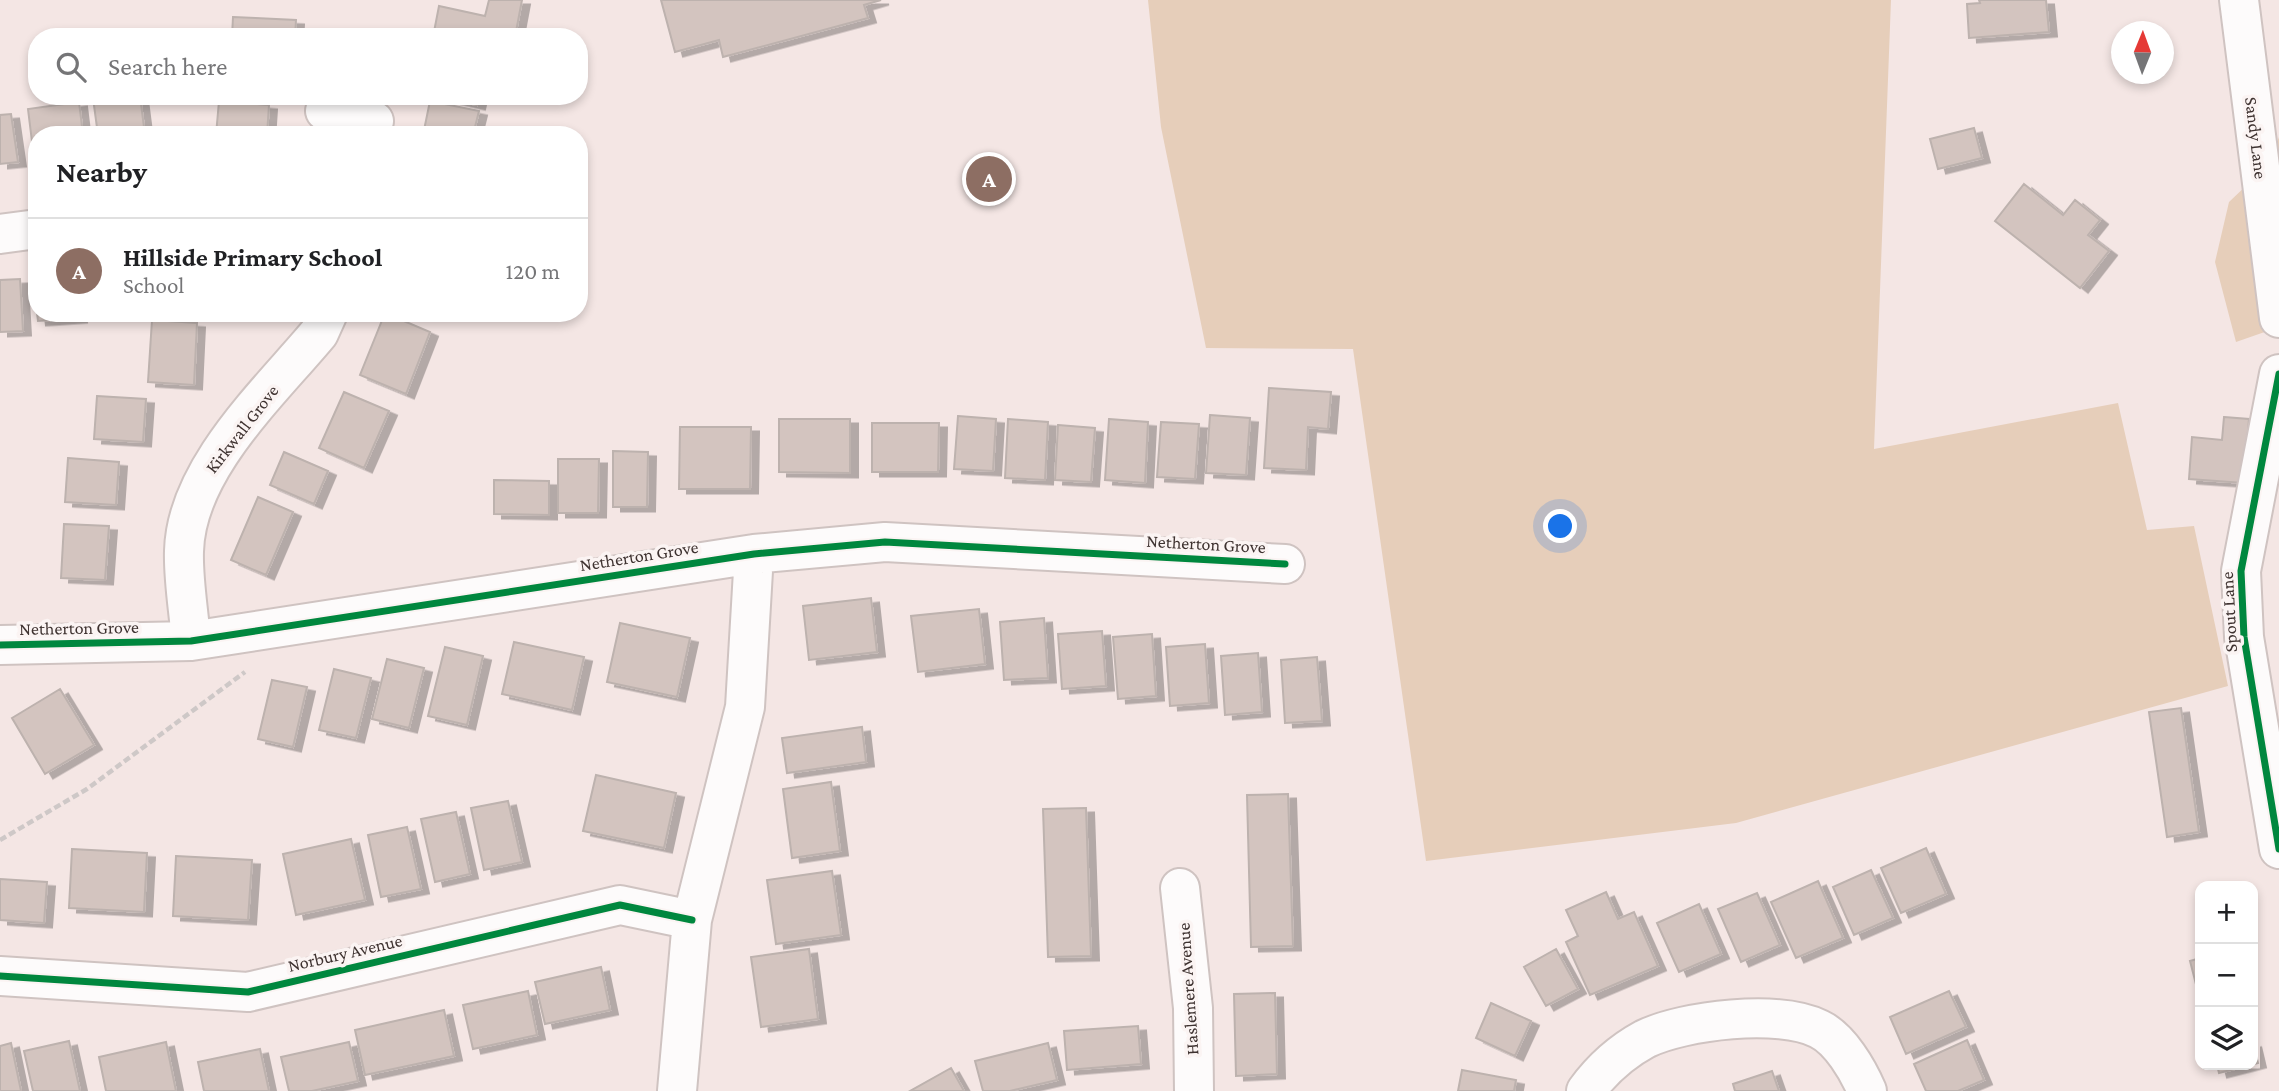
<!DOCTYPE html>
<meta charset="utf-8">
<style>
body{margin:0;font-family:"Crimson Pro",serif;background:#f2f2f2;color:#202124}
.controls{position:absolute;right:21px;bottom:21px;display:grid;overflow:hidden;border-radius:14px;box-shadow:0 4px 10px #0003}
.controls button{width:63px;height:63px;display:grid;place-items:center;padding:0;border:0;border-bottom:2px solid #e0e0e0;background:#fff;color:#202124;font:35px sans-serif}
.compass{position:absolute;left:2111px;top:21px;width:63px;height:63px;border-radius:50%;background:#fff;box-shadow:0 4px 10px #0003;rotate:1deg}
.you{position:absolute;left:1561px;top:527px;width:24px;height:24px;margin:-18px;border:5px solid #fff;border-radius:50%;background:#1a73e8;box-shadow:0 0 0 10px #1a73e833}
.badge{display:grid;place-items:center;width:46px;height:46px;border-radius:50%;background:#7e716f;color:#fff;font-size:23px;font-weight:700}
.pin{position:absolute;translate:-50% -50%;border:4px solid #fff;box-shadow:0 2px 7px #0006}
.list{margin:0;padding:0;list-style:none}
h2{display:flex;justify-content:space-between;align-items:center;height:91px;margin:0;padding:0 28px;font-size:30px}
h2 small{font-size:23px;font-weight:400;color:#757577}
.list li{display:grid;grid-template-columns:46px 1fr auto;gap:21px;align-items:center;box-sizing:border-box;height:105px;padding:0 28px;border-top:2px solid #e0e0e0}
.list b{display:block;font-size:26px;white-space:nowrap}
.list p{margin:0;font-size:23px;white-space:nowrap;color:#757577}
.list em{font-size:23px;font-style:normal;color:#757577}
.icon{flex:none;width:38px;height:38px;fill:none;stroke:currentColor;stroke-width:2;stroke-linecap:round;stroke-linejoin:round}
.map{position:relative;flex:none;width:2279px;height:1091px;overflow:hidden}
.search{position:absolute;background:#fff;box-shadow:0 4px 10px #0003;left:28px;top:28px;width:560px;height:77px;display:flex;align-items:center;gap:18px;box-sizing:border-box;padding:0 24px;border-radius:28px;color:#757577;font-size:26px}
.panel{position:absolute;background:#fff;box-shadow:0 4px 10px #0003;left:28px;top:126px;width:560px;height:196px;border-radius:28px}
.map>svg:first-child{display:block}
</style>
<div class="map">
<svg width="2279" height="1091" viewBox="0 0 2279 1091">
<defs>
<filter id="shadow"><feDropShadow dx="8" dy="4.5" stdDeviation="0" flood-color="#0004"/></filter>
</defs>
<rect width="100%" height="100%" fill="#f4e6e4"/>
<path fill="#e6ceba" d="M1148,0H1891L1874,449L2118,403L2147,530L2194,526L2228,686L1736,823L1426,861L1353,349L1206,348L1161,127Z
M2279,137V327L2236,342L2215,262L2229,202L2270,163Z"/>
<path fill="#d3c4bf" stroke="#bdb2ae" stroke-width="2" filter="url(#shadow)" d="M489,0H522L515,37H433L439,6L485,16Z
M661,0H881L864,5L868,18L723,57L719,40L675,52Z
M1979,0H2046L2049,32L1969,38L1967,4L1980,3Z
M233,17L296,20L295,37H232Z
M103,96H140L145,135H98L93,98Z
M438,96H479L477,105Z
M219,101L269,105L267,135H216Z
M430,101L479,111L473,135H423Z
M79,102L83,135H37L34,158L28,109Z
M11,114L18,162L0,164V115Z
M1974,128L1982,158L1938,169L1930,139Z
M2024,184L2063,215L2075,200L2100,220L2088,235L2109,251L2080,288L1995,221Z
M20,279L23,331L0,332V280Z
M37,313H78L79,318L38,321Z
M385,313L430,332L406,394L360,375Z
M152,320L197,323L194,385L148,382Z
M1269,388L1331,392L1328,429L1308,427L1306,470L1264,468Z
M344,392L389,411L364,468L319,448Z
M97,396L146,399L143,442L94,439Z
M1210,415L1250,418L1246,475L1206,473Z
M958,416L996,419L993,471L954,469Z
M2224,417L2249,419L2244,483L2189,479L2192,437L2222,440Z
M779,419H850V473L779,472Z
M1008,419L1048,422L1045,480L1005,478Z
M1109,419L1148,422L1145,483L1105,480Z
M1161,422L1199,424L1195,479L1157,477Z
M872,423H939L938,472H872Z
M1058,425L1095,428L1091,482L1055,480Z
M680,427H751L750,489H679Z
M613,451L648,452L647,507H613Z
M284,452L328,471L314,504L270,485Z
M68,458L119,462L116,505L65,502Z
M558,459H599L598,513H558Z
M494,480L549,481V515L494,514Z
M258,497L293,512L266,575L231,560Z
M64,524L109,526L105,580L61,578Z
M871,598L877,652L809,660L803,606Z
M979,609L985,664L918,672L911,616Z
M1044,618L1048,678L1004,680L1000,622Z
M620,623L690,638L677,697L607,682Z
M1102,631L1106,686L1062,689L1058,634Z
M1152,634L1156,696L1118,699L1113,637Z
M514,642L584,657L572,710L502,694Z
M1205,644L1209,703L1170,706L1166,647Z
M445,647L483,656L467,725L428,716Z
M1258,653L1262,712L1225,715L1221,656Z
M1317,657L1322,721L1285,723L1281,660Z
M387,659L424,668L409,728L372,719Z
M334,669L371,678L356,738L319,730Z
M272,680L307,687L293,747L258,739Z
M60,689L94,745L45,774L12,718Z
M2181,708L2199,832L2167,837L2149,712Z
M862,727L866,762L787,773L782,738Z
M596,775L676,793L664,848L583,831Z
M831,782L840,851L792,858L783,789Z
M1288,794L1293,946L1251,947L1247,795Z
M508,801L522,862L484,870L471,808Z
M1086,808L1091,956L1048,957L1043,809Z
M456,812L470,874L435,882L421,819Z
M407,827L421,889L381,897L368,835Z
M351,839L365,900L296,915L283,854Z
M1926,848L1946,894L1901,913L1881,868Z
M72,849L147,853L144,912L69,908Z
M176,856L252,860L248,920L173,916Z
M1871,870L1893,918L1854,935L1833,887Z
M832,871L841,935L776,944L767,880Z
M0,879L47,882L44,923L0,920Z
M1818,881L1843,938L1796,958L1771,902Z
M1606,892L1618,919L1634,912L1658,966L1590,995L1566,942L1578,936L1566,910Z
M1757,893L1780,945L1741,962L1718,909Z
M1699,904L1721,954L1679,972L1657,923Z
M809,949L818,1019L761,1027L751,957Z
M1556,949L1578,989L1546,1006L1524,967Z
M2200,958V1000L2190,961Z
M601,967L610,1010L545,1024L535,982Z
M528,991L537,1035L473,1049L463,1005Z
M1949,991L1966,1027L1906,1054L1890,1017Z
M1275,993L1277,1074L1236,1076L1234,994Z
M1491,1003L1531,1021L1515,1056L1476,1038Z
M444,1010L454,1056L365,1075L355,1030Z
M1138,1026L1141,1064L1067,1070L1064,1031Z
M1967,1040L1984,1080L1958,1091H1926L1914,1064Z
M69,1041L80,1091H33L24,1051Z
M166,1042L176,1091H106L99,1057Z
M349,1042L358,1081L312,1091H289L281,1057Z
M2253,1042L2258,1063L2219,1073L2217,1065H2253Z
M11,1043L21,1091H0V1046Z
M1048,1043L1057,1080L1010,1091H983L975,1061Z
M260,1049L269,1091H204L198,1062Z
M951,1068L964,1091H910Z
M1462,1070L1516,1080L1514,1091H1458Z
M1772,1071L1779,1091H1735L1733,1084Z"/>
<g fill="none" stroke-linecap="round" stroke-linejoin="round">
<g stroke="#cfc3c1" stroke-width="42">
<path id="minor" d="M2239,0L2279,318
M325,111L374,121
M0,234L37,229
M2279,374L2241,571L2244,637L2279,849
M191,641C189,612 183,580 184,551C186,469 269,393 319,333L328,313
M0,645L191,641L754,554L885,542L1285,564
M1180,888L1193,1008L1194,1091
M0,976L248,992L620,905L692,920
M677,1091L692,920L745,707L754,554
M1586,1091C1602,1069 1621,1052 1645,1039C1684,1020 1779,1009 1819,1029C1840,1039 1858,1070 1867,1091"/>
</g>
<path stroke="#cec8c7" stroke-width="4.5" stroke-dasharray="7 3.5" stroke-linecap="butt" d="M0,840L87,789L245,672"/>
<use href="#minor" stroke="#fdfbfb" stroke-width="38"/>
<g stroke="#fbf4f3" stroke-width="11">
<path id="cycleway" d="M2279,374L2241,571L2244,637L2279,849
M0,645L191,641L754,554L885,542L1285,564
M0,976L248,992L620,905L692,920"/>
</g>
<use href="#cycleway" stroke="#00873e" stroke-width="7"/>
</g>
<g text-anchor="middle" stroke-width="7" stroke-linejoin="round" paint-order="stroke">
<g font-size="18" fill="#3e3230" stroke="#fbf4f3">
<text transform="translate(2256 138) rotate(83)" y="6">Sandy Lane</text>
<text transform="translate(242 429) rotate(-52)" y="6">Kirkwall Grove</text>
<text transform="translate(1206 544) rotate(3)" y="6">Netherton Grove</text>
<text transform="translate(639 556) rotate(-9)" y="6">Netherton Grove</text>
<text transform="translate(2229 612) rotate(-93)" y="6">Spout Lane</text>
<text transform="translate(79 628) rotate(-1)" y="6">Netherton Grove</text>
<text transform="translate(345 953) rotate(-13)" y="6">Norbury Avenue</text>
<text transform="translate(1188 989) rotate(-94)" y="6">Haslemere Avenue</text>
</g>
</g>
</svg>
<div class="controls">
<button>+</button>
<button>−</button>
<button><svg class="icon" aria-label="layers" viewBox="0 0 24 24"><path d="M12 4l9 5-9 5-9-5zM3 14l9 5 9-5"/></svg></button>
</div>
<svg class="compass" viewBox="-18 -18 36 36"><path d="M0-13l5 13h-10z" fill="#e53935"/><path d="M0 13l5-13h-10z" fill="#757577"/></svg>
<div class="you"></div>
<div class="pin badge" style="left:989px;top:179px;background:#8d6e63">A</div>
<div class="search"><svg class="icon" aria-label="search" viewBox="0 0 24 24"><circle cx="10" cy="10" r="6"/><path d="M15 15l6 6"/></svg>Search here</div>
<section class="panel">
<h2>Nearby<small></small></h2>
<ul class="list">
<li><span class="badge" style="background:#8d6e63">A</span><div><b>Hillside Primary School</b><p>School</p></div><em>120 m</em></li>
</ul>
</section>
</div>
